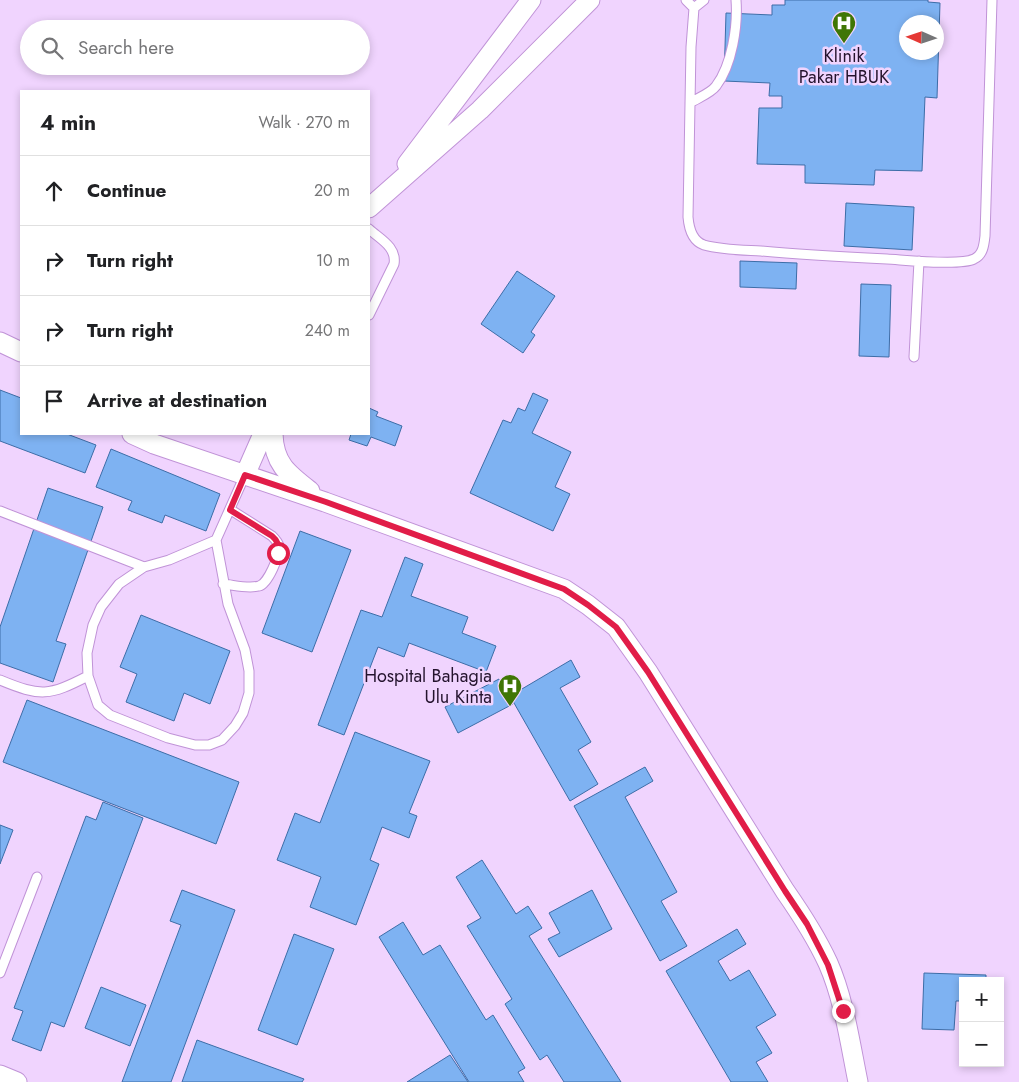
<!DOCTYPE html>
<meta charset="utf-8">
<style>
body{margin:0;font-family:Jost,sans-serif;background:#f6f6f6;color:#202124}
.controls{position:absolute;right:15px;bottom:15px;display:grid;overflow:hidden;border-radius:0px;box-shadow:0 2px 8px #0003}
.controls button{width:45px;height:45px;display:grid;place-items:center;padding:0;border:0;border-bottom:1px solid #e0e0e0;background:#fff;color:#202124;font:25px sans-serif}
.compass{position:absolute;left:899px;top:15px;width:45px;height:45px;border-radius:50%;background:#fff;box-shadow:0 2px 8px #0003;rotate:273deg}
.stop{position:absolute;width:15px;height:15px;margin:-11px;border:4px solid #e11d48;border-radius:50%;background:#fff}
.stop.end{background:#e11d48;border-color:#fff;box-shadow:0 1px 5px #0008}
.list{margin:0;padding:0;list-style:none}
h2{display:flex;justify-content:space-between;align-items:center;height:65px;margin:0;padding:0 20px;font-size:21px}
h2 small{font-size:16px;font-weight:400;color:#757577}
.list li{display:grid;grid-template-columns:32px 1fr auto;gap:15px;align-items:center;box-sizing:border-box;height:70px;padding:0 20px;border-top:1px solid #e0e0e0}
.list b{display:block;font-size:19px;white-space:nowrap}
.list em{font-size:16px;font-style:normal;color:#757577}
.icon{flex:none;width:28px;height:28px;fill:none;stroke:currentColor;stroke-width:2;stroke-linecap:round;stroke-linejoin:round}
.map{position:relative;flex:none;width:1019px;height:1082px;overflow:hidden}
.search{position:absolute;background:#fff;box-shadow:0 2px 8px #0003;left:20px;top:20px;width:350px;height:55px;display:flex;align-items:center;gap:12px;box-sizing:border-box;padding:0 18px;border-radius:28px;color:#757577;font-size:19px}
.panel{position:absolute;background:#fff;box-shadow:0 2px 8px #0003;left:20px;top:90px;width:350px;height:345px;border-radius:0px}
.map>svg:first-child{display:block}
</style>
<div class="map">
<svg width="1019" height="1082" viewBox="0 0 1019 1082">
<rect width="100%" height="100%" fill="#f0d4fe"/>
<path fill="#7eb2f2" stroke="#3d6da7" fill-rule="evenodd" d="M785,0H928V2L940,3L937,98L925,97L922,171L875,170L874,185L805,183V165L757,164L759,108H782V96H769L770,83L724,81L726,13L772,15V5H785ZM906,22H936V52H906Z
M846,203L914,207L912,250L844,246Z
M740,261L797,263L796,289L740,287Z
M517,271L555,296L531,332L535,335L523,353L481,324Z
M861,284L891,285L889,357L859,356Z
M0,390L21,398V434H67L96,445L85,473L0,441Z
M533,393L548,400L532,433L571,452L555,487L570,494L553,531L470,493L503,420L511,423L518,408L525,411Z
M369,408L378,412L376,416L402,426L395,446L371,437L367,446L349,440L351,434H369Z
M111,449L220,494L206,531L165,515L162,523L128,510L132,501L96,487Z
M48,488L103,507L56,641L66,644L53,682L0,663V627Z
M300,531L351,550L312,652L262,633Z
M405,557L423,564L411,596L468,617L462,633L496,646L486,672L409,643L404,657L378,647L344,735L318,725L361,610L382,617Z
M141,615L230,651L210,704L184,693L174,721L126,702L137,674L120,667Z
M571,660L580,677L560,688L591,742L578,750L598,784L570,801L510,696Z
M499,679L513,704L458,733L445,707Z
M27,700L239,782L216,844L3,762Z
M355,732L430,761L409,813L417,816L409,838L382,827L370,860L379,864L356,925L310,907L321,877L277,860L295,813L320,823Z
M645,767L653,781L625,797L677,892L661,901L687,946L660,961L574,806Z
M103,802L143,818L64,1027L51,1022L41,1051L12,1040L23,1011L14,1008L86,816L96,820Z
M0,825L13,830L0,864Z
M482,860L516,914L528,906L542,928L529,936L621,1082H564L547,1055L540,1060L505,1004L512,999L467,926L481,918L456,877Z
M182,890L235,910L171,1082H122L181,925L170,921Z
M592,890L612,929L559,957L548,939L560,933L549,913Z
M403,922L423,955L440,945L486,1020L493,1015L525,1068L518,1072L524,1082H469L379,937Z
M737,929L746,944L718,961L730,981L749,970L776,1015L756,1027L772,1053L756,1062L768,1082H731L666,971Z
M294,934L334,949L297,1045L258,1030Z
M924,973L986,975V981H963V1001H956L954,1030L922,1029Z
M101,987L146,1005L130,1046L85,1028Z
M197,1040L304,1079L302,1082H182Z
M450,1055L468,1082H407Z"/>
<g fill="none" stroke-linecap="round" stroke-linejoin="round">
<g stroke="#c093d7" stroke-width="11">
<path id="service" d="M686,0L694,8L691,47L688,217C689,229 692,241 704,245C722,250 743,250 761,251C803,255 845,257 887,259C905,260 960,266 974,259C983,255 984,245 985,236L992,0
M694,8L704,0
M690,103C698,98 711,93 716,86C732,65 738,26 736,0
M369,229C380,239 397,247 394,264L369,315
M914,357L919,261
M0,511L144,567
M216,540L169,560L144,567L119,584L101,607L93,625L87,653L88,676L98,705L110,715L168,738L195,745H209L222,740L235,726L243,713L249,693V671L245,650L228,604L216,540L245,475
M223,584C234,585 248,589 259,586C268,584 280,555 279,546C278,542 275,539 272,536L231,510
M0,680C41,697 49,696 88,676
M0,973L37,877"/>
</g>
<g stroke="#c093d7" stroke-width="21">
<path id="minor" d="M407,164L531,0
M369,208L480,110L590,0
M0,342L21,352
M132,434L154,444L325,502L564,589L588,605L616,627L648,672L785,891C801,914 816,937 828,963C844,999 850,1043 858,1082
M273,434C274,464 288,474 310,491
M245,475L263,434
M0,1075L17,1082"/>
</g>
<use href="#service" stroke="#fff" stroke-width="9"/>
<use href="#minor" stroke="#fff" stroke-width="19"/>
</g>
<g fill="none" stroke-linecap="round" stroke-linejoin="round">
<path stroke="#e11d48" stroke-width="6" d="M278,553C279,545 278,541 272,536L230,510L245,475L326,502L564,589L588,605L616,627L648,672L785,891L807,924L828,965L843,1011"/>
</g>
<defs>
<g id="hospital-pin" transform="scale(1.25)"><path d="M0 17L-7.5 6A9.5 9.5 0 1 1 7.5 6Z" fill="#407605" stroke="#f0d4fe"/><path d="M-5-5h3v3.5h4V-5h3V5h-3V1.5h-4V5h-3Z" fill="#fff"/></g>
</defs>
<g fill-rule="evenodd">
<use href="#hospital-pin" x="844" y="23"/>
<use href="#hospital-pin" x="510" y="686"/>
</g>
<g text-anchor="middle" stroke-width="5" stroke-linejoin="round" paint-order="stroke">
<g font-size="18" fill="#24132d" stroke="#f0d4fe">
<text x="844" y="62">Klinik<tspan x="844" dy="21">Pakar HBUK</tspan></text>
<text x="492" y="682" text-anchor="end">Hospital Bahagia<tspan x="492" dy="21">Ulu Kinta</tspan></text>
</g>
</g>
</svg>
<div class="controls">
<button>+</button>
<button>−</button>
</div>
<svg class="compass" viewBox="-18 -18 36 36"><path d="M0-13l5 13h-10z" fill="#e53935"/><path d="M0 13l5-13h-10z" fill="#757577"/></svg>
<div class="stop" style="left:278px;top:553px"></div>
<div class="stop end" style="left:843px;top:1011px"></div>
<div class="search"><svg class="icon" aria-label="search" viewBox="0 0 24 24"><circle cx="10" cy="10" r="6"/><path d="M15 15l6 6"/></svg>Search here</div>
<section class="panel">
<h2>4 min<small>Walk · 270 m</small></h2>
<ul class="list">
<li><svg class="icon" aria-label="ahead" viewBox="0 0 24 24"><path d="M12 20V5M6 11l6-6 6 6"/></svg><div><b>Continue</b></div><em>20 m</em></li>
<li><svg class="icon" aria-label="right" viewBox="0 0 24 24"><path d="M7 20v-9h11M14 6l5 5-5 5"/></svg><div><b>Turn right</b></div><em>10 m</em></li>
<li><svg class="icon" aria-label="right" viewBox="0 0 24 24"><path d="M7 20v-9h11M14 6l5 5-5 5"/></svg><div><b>Turn right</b></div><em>240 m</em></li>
<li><svg class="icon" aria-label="arrive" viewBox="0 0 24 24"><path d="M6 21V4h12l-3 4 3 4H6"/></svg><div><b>Arrive at destination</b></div></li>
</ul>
</section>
</div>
